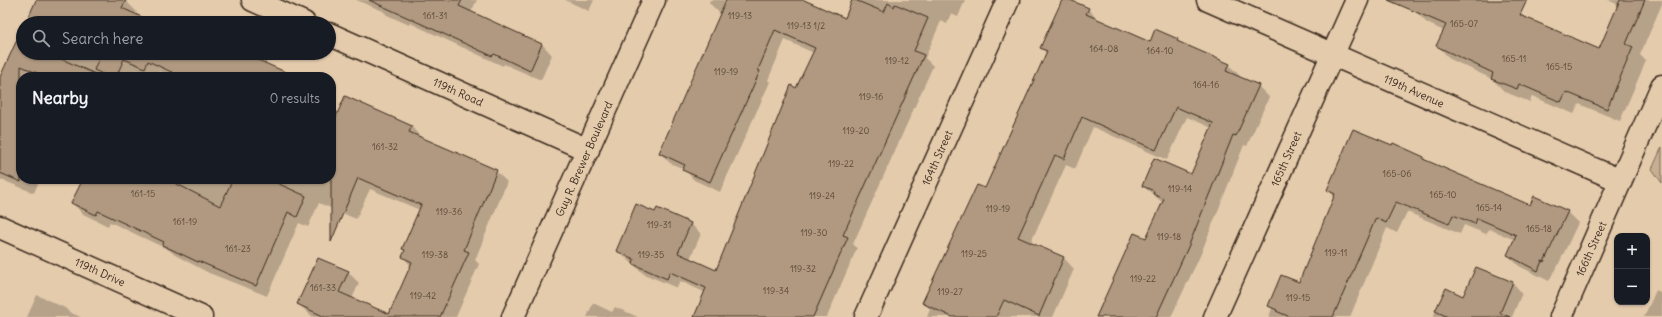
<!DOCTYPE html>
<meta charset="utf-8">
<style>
body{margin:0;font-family:Delius,sans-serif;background:#242831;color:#f1f3f6}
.controls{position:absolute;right:12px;bottom:12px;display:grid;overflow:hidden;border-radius:8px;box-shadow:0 1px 3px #0004}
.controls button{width:36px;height:36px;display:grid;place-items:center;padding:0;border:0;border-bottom:1px solid #363941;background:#171b24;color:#f1f3f6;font:20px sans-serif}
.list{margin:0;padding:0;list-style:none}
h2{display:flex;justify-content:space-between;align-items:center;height:52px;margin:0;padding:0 16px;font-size:17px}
h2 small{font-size:13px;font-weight:400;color:#9ea1a6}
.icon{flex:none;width:22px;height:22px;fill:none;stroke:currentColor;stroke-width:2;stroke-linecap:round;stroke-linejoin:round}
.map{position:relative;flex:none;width:1662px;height:317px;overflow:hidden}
.search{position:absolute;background:#171b24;box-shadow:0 1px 3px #0004;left:16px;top:16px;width:320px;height:44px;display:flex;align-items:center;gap:10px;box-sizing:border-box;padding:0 14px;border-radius:22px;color:#9ea1a6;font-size:15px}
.panel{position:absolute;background:#171b24;box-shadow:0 1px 3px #0004;left:16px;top:72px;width:320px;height:112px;border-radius:16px}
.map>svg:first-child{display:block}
</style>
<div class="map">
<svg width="1662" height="317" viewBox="0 0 1662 317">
<rect width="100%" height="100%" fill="#e4cbac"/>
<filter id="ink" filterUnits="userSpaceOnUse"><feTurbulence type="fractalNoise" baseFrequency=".025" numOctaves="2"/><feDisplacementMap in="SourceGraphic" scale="8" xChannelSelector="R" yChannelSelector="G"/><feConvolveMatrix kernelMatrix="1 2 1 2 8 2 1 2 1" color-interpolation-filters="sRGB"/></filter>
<g filter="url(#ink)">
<path fill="#c5ae92" stroke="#806c58" d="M1662,147V183L1652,169Z"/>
<path fill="#0003" d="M36,0H125L137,12L135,15L153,23H26Z
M356,0H477L471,12L542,44L552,55L541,80L504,64L503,66L410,23L409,25L387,15L383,11Z
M565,0H594L589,11Z
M710,0H801L845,19L858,0H965L958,17L951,14L947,24L941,21L925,58L933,66L853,244L857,248L827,317H695L706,293L680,281L677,288L644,274L617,250L656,214L657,209L691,224L701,234L690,259L716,271L814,53L785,40L768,80L770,82L720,192L694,180L684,169L670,163L660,153L721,14L709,3Z
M1063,0H1068L1088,9L1099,20L1150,43L1177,40L1182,44L1229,65L1240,76L1239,78L1258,86L1269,97L1247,146L1244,145L1200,256L1171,317H1096L1147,240L1163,203L1143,186L1191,175L1212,128L1187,117L1167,160L1093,127L1075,169L1066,165L1030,244L1064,258L1074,269L1053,317H927L930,309L923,303L985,190L1047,54L1041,48Z
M1418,0H1485L1600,51L1619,5L1608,0H1662V4L1640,55L1646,61L1620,121L1579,104L1574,114L1532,96L1530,102L1505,92L1492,79L1450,59L1437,45L1444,31L1427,23L1414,10Z
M23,29V53H244L288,77H172L159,71L157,77H152L135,70L132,77H21V179H40L34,193L0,179V80Z
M346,98L412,127L422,139L496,171L507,182L475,260L479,264L456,317H313L298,304L348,272L359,283L352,299L389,315L411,266L403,257L406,251L404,249L420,210L370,189L356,219L319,203L308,227L299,223L267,296L209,273L175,255L169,250L110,222L108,226L83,214L72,203L81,185L78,181L79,179H331V128Z
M1423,158L1427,162L1530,206L1567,212L1578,223L1555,272L1554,271L1549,281L1519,266L1508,255L1515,240L1489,229L1486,234L1464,225L1460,234L1407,212L1397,233L1387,228L1350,317H1269L1272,308L1269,305L1300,284L1335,197L1328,190Z
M1476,268L1513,283L1522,293L1512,317H1433L1446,290L1464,297Z
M1656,290L1662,293V317H1644Z
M37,295L65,308L69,312L81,317H27Z
M593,303L612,312L615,307L638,317H587Z"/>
<path fill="#b09980" stroke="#3b2a1e" d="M36,0H126L122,8L155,23H26Z
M369,0H462L459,6L542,44L530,71L494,54L492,56Z
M726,0H804L845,18L852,0H855L884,12L888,3L894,7L895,4L928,18L914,51L924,55L843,235L848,237L813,317H694L706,288L670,272L667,279L633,264L634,259L616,251L636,204L655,212L657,208L691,223L678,253L716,270L791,85L796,88L815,48L775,30L758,70L760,71L710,182L682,170L685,165L659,153Z
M1062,0H1070L1089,8L1086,14L1150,42L1155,29L1178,39L1177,41L1230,64L1226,71L1259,85L1236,136L1233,135L1189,245L1156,317H1096L1134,233L1146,238L1164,199L1153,194L1154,191L1142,186L1154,158L1191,174L1213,123L1176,107L1156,150L1082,117L1064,159L1055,155L1018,237L1064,257L1039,316L1004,300L996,317H952L922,303L977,185L985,188L1047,51L1040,48Z
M1388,0H1527L1520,15L1599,49L1620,0H1645L1626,44L1633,47L1607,109L1566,92L1561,102L1519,84L1517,89L1491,79L1493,73L1436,46L1446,25Z
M21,31L23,53H48L102,77H46L21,66V182L0,173V77Z
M101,53H242L297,77H182L148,61L145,68L124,59L116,77H109L94,70Z
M345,96L412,126L409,132L497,170L464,250L469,252L440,317H325L297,304L318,258L349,271L339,292L389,314L412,262L402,257L405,250L402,249L421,205L358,178L331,242V128Z
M1353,129L1392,145L1393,143L1424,157L1423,159L1530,205L1534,196L1568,211L1544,262L1542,261L1538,271L1507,255L1516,235L1477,218L1475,224L1453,215L1449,224L1396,202L1386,223L1376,218L1333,317H1290L1276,311L1277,310L1268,306L1281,275L1299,282L1335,194L1327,190Z
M83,179H167L220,206L233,179H268L306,196L297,217L288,212L256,286L198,261V262L162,245L164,242L98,211L96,215L71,203Z
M1476,267L1513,282L1500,313L1510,317H1448L1435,311L1446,288L1463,296Z"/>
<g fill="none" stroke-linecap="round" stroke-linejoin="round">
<g stroke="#3b2a1e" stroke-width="25">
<path id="minor" d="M253,0L304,23
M1208,0L1621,181
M329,34L588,150
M0,227L201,317
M866,317L1008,0
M1215,317L1357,0
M1561,317L1662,86"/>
</g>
<g stroke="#3b2a1e" stroke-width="25">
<path id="secondary" d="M513,317L654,0"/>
</g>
<use href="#minor" stroke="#e4cbac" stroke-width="22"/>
<use href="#secondary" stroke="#e4cbac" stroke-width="22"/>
</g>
</g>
<g text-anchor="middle" stroke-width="3.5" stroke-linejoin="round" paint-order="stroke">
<g font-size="9" fill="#584636">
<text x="435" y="19">161-31</text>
<text x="740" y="19">119-13</text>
<text x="1464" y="27">165-07</text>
<text x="806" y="29">119-13 1/2</text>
<text x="1104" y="52">164-08</text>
<text x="1160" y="54">164-10</text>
<text x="1514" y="62">165-11</text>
<text x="897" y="64">119-12</text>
<text x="1559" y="70">165-15</text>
<text x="726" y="75">119-19</text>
<text x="1206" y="88">164-16</text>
<text x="871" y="100">119-16</text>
<text x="856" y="134">119-20</text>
<text x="385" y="150">161-32</text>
<text x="841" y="167">119-22</text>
<text x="1397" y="177">165-06</text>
<text x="1180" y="192">119-14</text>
<text x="143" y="197">161-15</text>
<text x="1443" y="198">165-10</text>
<text x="822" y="199">119-24</text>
<text x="1489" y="211">165-14</text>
<text x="998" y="212">119-19</text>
<text x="449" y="215">119-36</text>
<text x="185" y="225">161-19</text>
<text x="659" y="228">119-31</text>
<text x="1539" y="232">165-18</text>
<text x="814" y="236">119-30</text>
<text x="1169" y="240">119-18</text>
<text x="238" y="252">161-23</text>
<text x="1336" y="256">119-11</text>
<text x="974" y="257">119-25</text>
<text x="435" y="258">119-38</text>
<text x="651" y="258">119-35</text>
<text x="803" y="272">119-32</text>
<text x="1143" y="282">119-22</text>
<text x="323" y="291">161-33</text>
<text x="776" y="294">119-34</text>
<text x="950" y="295">119-27</text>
<text x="423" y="299">119-42</text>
<text x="1298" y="301">119-15</text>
</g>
<g font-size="11" fill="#3b2a1e" stroke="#e4cbac">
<text transform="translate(1414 91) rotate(24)" y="4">119th Avenue</text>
<text transform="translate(458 92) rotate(24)" y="4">119th Road</text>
<text transform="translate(937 158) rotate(-66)" y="4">164th Street</text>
<text transform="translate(584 159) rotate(-66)" y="4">Guy R. Brewer Boulevard</text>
<text transform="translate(1286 159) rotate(-66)" y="4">165th Street</text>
<text transform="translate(1591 249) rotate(-66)" y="4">166th Street</text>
<text transform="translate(100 272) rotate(24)" y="4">119th Drive</text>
</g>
</g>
</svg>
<div class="controls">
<button>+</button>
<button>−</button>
</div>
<div class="search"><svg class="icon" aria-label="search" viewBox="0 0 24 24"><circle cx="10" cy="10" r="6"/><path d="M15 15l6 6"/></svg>Search here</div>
<section class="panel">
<h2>Nearby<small>0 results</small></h2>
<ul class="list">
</ul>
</section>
</div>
